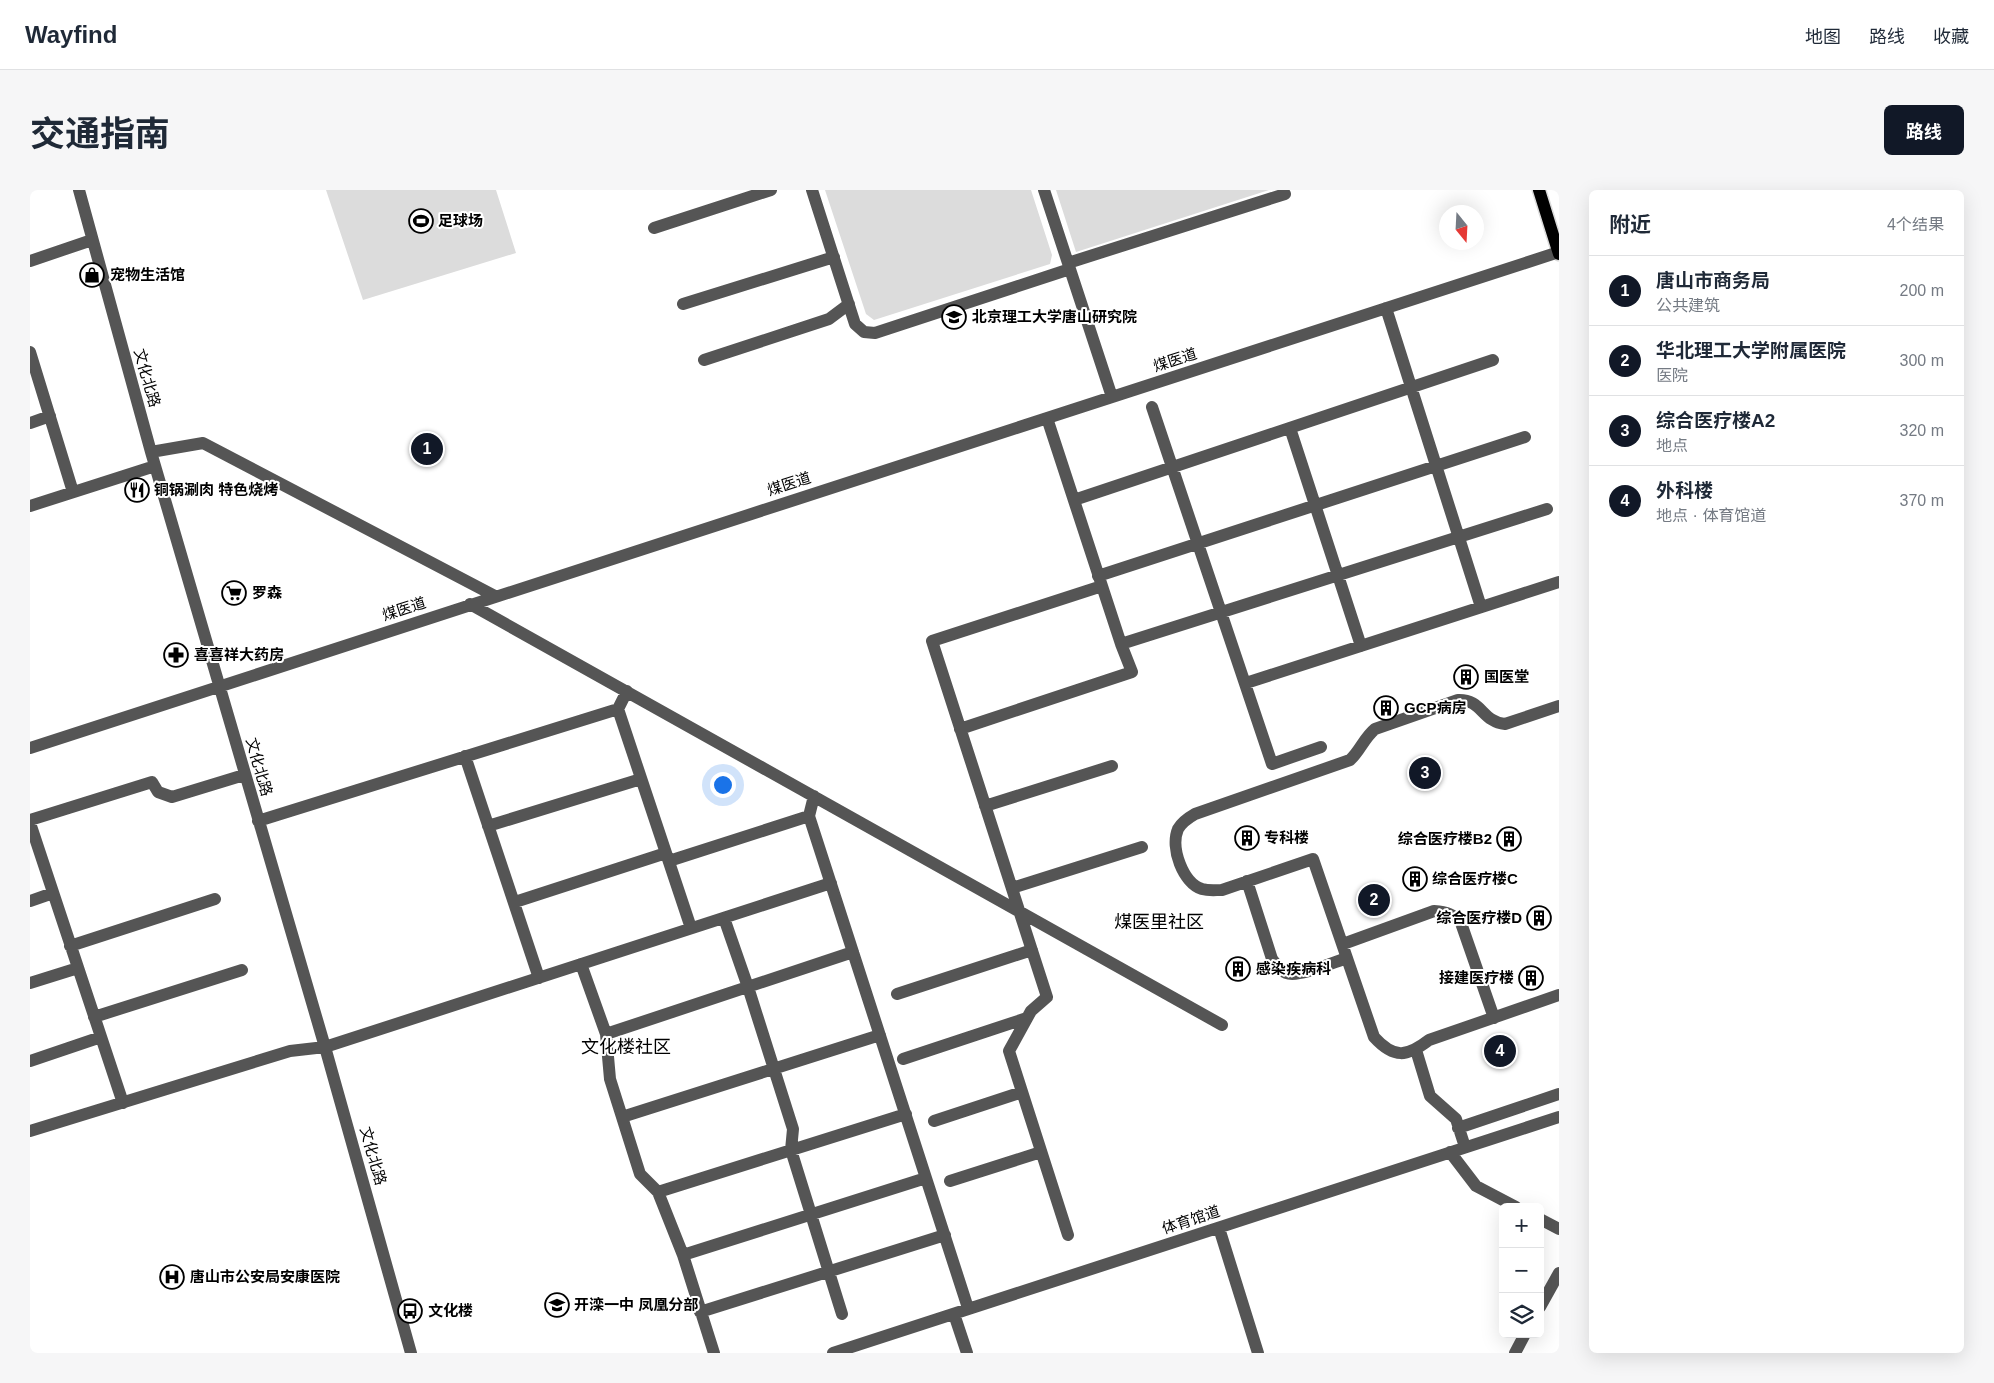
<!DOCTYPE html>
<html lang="zh">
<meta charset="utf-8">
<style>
body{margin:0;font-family:Helvetica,"Noto Sans SC",sans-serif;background:#f6f6f7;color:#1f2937}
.controls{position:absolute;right:15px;bottom:15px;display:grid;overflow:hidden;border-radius:8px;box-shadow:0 5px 20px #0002}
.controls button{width:45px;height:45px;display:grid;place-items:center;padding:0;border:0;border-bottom:1px solid #e0e1e3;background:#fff;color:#1f2937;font:25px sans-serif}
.compass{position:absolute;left:1409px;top:15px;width:45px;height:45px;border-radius:50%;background:#fff;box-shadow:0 5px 20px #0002;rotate:162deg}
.you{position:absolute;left:692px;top:594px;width:18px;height:18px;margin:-12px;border:4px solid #fff;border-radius:50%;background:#1a73e8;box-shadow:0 0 0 8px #1a73e833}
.badge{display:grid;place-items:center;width:32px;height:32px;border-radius:50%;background:#111827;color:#fff;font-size:16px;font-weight:700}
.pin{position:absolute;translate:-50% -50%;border:2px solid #fff;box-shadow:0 1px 5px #0006}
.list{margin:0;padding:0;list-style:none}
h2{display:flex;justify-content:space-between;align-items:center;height:65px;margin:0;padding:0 20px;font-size:21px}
h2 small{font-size:16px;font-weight:400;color:#747a83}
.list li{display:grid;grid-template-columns:32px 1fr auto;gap:15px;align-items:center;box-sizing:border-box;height:70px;padding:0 20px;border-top:1px solid #e0e1e3}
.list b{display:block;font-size:19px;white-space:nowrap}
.list p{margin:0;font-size:16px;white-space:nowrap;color:#747a83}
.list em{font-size:16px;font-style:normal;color:#747a83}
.icon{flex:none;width:28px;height:28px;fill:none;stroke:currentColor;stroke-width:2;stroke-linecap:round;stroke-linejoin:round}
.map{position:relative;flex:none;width:1529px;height:1163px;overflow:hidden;border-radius:8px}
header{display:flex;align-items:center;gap:30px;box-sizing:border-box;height:70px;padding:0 25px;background:#fff;border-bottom:1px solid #e0e1e3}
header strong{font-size:24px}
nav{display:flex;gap:28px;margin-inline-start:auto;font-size:18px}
.intro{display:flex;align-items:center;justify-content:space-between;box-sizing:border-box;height:120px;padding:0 30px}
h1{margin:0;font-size:35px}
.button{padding:12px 22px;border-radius:8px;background:#111827;color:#fff;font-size:18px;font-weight:700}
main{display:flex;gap:30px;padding:0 30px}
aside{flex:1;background:#fff;border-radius:8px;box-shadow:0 5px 20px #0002}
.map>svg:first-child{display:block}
</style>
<header>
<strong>Wayfind</strong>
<nav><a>地图</a><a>路线</a><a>收藏</a></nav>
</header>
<div class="intro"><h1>交通指南</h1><a class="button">路线</a></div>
<main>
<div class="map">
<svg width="1529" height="1163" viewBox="0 0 1529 1163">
<rect width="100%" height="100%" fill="#fff"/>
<path fill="#dcdcdc" d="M296,0H466L486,63L333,110Z
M795,0H1001L1022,65L1020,74L844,130L836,124Z
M1026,0H1239L1046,62Z"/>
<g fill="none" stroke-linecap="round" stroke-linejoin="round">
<g stroke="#dbdbdb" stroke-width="15">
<path id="major" d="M1509,0L1529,64"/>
</g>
<path stroke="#555" stroke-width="12" d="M49,0L121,262L295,857L381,1163
M782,0L825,134L834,142L845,143L1040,79
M1014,0L1082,207
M624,38L741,0
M0,71L62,50
M1038,73L1255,4
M653,114L804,67
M1356,118L1451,417
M0,162L43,302
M674,170L799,129L819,114
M1122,217L1242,574L1291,557
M0,233L20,226
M1260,238L1331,456
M121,262L173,253L465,406
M1044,310L1463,170
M0,316L125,276
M1068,386L1495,247
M440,414L1192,835
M1091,454L1517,319
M1216,493L1529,392
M1529,516L1475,534C1452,532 1452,509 1428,510L1345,539C1334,548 1330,561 1320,570L1165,624C1158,628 1152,632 1148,639C1140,658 1153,693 1172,699C1179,701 1185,700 1192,700L1283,669L1344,847C1364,869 1377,867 1399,850L1529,805
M588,519L661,738
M930,539L1102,482L1091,454L1017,228
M0,558L1529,62
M435,566L509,788
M784,606L779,626L938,1118
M955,616L1082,576
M0,630L122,592L128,602L142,607L214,585
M228,631L588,519L597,501
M0,633L93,913
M458,636L611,589
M639,671L779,626
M1217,691L1242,769C1246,774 1250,780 1256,783C1269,788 1304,772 1317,768
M982,698L1112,657
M0,711L23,703
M485,712L636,663
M694,728L718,797L763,939L761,960L812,1124
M1313,754L1404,721C1417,722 1423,724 1431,733L1464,828
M40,756L185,709
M551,774L576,844L580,889L610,984L628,1002L876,924
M0,793L48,778
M867,804L1002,760
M64,827L212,780
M576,844L823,762
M1386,860L1400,906L1426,929L1435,957
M873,869L997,828
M0,871L71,847
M592,927L850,845
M904,931L992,902
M1428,938L1529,904
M0,941L260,861L295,857L801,693
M1420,962L1446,996L1486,1017
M920,991L1011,962
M628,1002L653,1065L684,1163
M1510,1029L1529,1039
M1189,1038L1228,1163
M1038,1045L979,861L1001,821L1017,807L902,451L1072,396
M653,1065L896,988
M1510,1117L1529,1083
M670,1122L915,1045
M924,1124L937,1163
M803,1163L1529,927
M1485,1163L1495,1144"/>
<use href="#major" stroke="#000" stroke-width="12"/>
</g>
<defs>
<g id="stadium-ring" transform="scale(1.25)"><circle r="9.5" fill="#fff" stroke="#000" stroke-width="1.5"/><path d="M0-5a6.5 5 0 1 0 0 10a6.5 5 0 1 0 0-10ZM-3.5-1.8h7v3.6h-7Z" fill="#000"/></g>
<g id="shop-ring" transform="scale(1.25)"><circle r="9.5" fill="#fff" stroke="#000" stroke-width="1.5"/><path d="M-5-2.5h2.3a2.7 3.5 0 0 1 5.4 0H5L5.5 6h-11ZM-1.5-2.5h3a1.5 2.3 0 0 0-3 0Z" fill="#000"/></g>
<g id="university-ring" transform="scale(1.25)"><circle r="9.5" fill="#fff" stroke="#000" stroke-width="1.5"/><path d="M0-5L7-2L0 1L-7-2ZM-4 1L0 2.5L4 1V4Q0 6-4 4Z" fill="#000"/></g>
<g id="restaurant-ring" transform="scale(1.25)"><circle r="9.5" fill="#fff" stroke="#000" stroke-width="1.5"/><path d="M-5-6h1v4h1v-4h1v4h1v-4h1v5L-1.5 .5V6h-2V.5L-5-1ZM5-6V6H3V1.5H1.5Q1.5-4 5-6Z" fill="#000"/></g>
<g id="supermarket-ring" transform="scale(1.25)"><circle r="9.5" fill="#fff" stroke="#000" stroke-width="1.5"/><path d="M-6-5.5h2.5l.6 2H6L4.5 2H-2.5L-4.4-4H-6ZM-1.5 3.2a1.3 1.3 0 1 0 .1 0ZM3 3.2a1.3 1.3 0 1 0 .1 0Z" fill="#000"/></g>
<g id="pharmacy-ring" transform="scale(1.25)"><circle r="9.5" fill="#fff" stroke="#000" stroke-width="1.5"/><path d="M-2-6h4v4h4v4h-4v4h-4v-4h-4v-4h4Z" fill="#000"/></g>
<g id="building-ring" transform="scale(1.25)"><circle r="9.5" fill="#fff" stroke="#000" stroke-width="1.5"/><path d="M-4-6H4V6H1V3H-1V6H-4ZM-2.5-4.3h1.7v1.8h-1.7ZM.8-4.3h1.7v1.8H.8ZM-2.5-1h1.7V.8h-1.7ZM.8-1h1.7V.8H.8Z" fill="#000"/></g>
<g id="hospital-ring" transform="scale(1.25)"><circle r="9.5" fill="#fff" stroke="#000" stroke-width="1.5"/><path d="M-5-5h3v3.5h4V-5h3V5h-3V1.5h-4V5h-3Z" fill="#000"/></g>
<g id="school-ring" transform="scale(1.25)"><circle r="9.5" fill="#fff" stroke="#000" stroke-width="1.5"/><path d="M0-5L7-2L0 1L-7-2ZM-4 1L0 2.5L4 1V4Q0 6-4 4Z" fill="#000"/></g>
<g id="bus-ring" transform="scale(1.25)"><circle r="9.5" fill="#fff" stroke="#000" stroke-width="1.5"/><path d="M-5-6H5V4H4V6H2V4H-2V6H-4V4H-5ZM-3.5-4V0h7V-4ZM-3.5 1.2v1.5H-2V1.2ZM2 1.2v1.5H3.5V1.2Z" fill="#000"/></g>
</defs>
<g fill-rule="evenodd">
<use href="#stadium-ring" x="391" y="31"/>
<use href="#shop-ring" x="62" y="85"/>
<use href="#university-ring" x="924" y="127"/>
<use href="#restaurant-ring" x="107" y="300"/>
<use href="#supermarket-ring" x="204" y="403"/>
<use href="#pharmacy-ring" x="146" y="465"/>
<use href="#building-ring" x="1436" y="487"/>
<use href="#building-ring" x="1356" y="518"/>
<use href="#building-ring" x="1217" y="648"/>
<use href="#building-ring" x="1479" y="649"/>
<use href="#building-ring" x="1385" y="689"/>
<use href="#building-ring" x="1509" y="728"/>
<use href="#building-ring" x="1208" y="779"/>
<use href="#building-ring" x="1501" y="788"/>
<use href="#hospital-ring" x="142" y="1087"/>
<use href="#school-ring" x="527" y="1115"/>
<use href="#bus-ring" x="380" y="1121"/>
</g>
<g text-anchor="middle" stroke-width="4" stroke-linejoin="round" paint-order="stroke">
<g font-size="15" font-weight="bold" fill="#000" stroke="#fff" text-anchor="start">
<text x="408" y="36">足球场</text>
<text x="80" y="90">宠物生活馆</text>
<text x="942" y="132">北京理工大学唐山研究院</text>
<text x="124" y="305">铜锅涮肉 特色烧烤</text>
<text x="222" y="408">罗森</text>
<text x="164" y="470">喜喜祥大药房</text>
<text x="1454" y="492">国医堂</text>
<text x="1374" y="523">GCP病房</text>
<text x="1234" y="653">专科楼</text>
<text x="1462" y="654" text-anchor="end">综合医疗楼B2</text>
<text x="1402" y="694">综合医疗楼C</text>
<text x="1492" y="733" text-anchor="end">综合医疗楼D</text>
<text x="1226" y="784">感染疾病科</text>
<text x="1484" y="793" text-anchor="end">接建医疗楼</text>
<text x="160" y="1092">唐山市公安局安康医院</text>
<text x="544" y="1120">开滦一中 凤凰分部</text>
<text x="398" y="1126">文化楼</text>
</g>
<g font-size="15" fill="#000" stroke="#fff">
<text transform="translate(1145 170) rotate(-18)" y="5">煤医道</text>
<text transform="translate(117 188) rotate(74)" y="5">文化北路</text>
<text transform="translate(759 294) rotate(-18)" y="5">煤医道</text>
<text transform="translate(374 419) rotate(-18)" y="5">煤医道</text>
<text transform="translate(229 577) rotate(74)" y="5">文化北路</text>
<text transform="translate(343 966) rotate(74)" y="5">文化北路</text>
<text transform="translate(1161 1030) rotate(-18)" y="5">体育馆道</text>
</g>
<g font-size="18" fill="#000" stroke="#fff">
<text x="1129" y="738">煤医里社区</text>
<text x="596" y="863">文化楼社区</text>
</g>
</g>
</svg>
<div class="controls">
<button>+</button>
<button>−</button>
<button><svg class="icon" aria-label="layers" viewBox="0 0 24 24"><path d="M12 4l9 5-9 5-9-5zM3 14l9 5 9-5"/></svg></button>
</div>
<svg class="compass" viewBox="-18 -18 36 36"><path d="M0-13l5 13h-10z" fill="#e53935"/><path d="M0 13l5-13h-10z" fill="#747a83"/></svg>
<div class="you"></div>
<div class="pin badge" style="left:397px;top:259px">1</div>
<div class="pin badge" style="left:1344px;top:710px">2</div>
<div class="pin badge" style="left:1395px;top:583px">3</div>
<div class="pin badge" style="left:1470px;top:861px">4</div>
</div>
<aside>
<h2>附近<small>4个结果</small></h2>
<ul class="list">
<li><span class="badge">1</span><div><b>唐山市商务局</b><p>公共建筑</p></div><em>200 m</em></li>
<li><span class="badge">2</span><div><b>华北理工大学附属医院</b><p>医院</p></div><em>300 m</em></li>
<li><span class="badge">3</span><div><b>综合医疗楼A2</b><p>地点</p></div><em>320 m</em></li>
<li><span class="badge">4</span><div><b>外科楼</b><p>地点 · 体育馆道</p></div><em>370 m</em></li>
</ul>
</aside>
</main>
